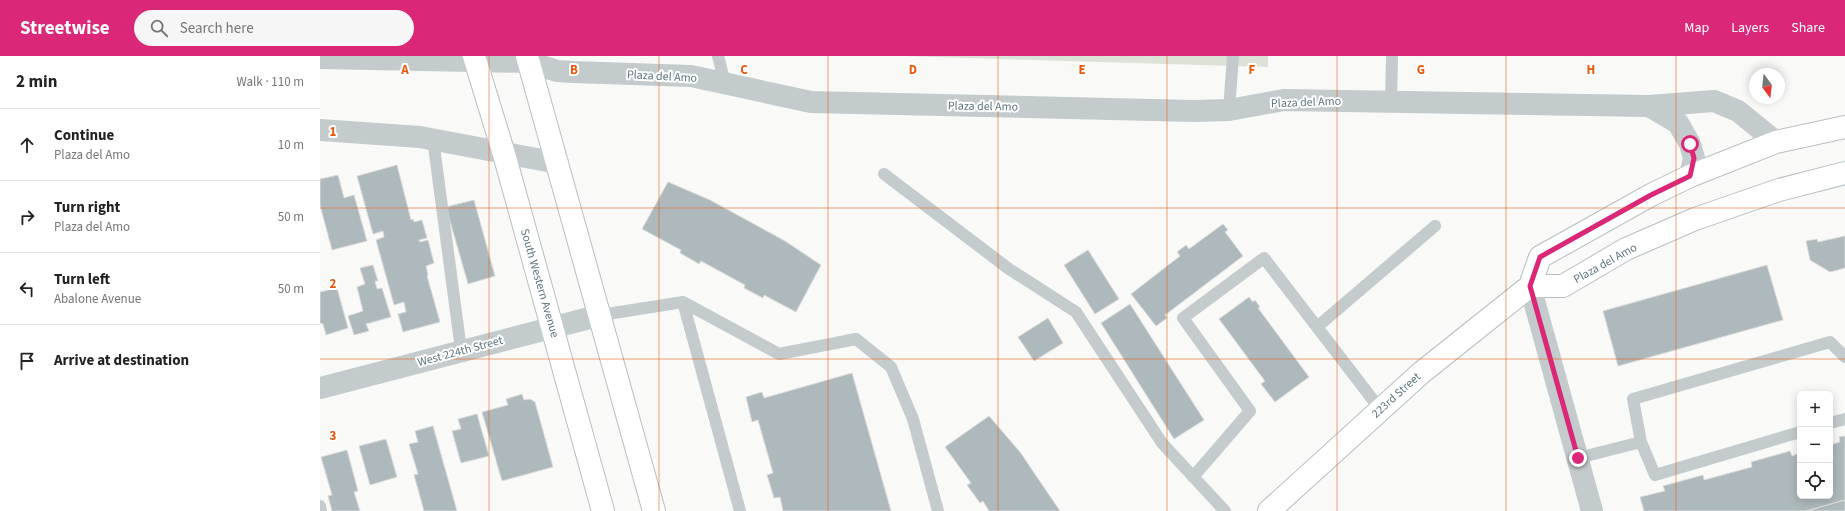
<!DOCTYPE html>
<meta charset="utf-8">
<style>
body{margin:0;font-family:"Source Sans 3",sans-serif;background:#f6f6f6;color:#222}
.controls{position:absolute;right:12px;bottom:12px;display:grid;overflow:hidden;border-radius:6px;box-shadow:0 2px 10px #0003}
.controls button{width:36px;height:36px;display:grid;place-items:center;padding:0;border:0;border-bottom:1px solid #e0e0e0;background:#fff;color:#222;font:20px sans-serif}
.compass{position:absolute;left:1429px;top:12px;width:36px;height:36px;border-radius:50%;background:#fff;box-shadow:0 2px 10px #0003;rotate:165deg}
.stop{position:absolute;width:12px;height:12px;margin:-9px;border:3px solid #db2777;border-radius:50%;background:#fff}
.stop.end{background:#db2777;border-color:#fff;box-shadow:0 1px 4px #0008}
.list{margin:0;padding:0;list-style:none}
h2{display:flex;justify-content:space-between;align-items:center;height:52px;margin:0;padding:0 16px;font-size:17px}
h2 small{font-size:13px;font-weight:400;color:#767676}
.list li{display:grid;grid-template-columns:26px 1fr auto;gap:12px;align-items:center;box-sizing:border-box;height:72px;padding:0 16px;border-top:1px solid #e0e0e0}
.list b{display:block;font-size:15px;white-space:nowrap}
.list p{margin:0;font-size:13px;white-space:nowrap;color:#767676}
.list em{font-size:13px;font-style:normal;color:#767676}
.icon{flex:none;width:22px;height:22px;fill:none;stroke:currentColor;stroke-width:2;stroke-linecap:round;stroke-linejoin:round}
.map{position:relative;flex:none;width:1525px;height:455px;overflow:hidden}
header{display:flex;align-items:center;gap:24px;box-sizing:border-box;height:56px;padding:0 20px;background:#db2777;color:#fff}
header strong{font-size:19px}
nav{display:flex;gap:22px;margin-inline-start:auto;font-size:14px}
.search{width:280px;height:36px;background:#f6f6f6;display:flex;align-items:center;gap:10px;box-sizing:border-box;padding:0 14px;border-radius:22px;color:#767676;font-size:15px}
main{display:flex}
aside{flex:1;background:#fff}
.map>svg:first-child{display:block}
</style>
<header>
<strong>Streetwise</strong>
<div class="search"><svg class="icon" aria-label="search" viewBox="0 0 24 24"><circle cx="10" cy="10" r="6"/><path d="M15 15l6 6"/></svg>Search here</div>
<nav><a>Map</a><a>Layers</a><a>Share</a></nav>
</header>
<main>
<aside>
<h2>2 min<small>Walk · 110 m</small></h2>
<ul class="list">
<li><svg class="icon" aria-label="ahead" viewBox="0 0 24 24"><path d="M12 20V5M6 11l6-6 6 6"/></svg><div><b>Continue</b><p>Plaza del Amo</p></div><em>10 m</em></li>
<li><svg class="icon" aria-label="right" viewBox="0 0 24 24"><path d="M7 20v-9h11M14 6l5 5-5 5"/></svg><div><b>Turn right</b><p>Plaza del Amo</p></div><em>50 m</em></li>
<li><svg class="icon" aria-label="left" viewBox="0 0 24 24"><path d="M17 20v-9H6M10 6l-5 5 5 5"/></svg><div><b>Turn left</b><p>Abalone Avenue</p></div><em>50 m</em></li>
<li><svg class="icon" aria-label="arrive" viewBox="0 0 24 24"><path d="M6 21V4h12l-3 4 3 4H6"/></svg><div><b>Arrive at destination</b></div></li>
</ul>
</aside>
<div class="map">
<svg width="1525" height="455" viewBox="0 0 1525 455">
<rect width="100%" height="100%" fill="#f9f9f7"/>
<path fill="#dde2d7" d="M584,0H948V11Z"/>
<path fill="#adb9bd" stroke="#dbdbd9" d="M77,109L91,164L93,163L94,166L102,164L107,182L99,184L100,186L108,184L114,207L106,210L108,219L107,220L120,266L83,276L78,258L86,256L84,246L74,249L56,184L64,181L63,175L53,178L37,120Z
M18,119L24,142L34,139L47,185L12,194L0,149V123Z
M348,126L390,144L465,185L501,209L476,256L444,239L443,242L424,232L425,229L381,205L379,208L360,197L361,194L322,173Z
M154,144L175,220L148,228L126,151Z
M903,168L908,174L905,176L923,200L845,259L847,262L836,270L811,238L860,200L857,196L866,189L869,193Z
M1525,180V212L1510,216L1490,204L1486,185L1497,183L1498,186Z
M768,194L799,243L775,258L744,209Z
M53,209L58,225H55L57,233L62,232L71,261L46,268L49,275L34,279L28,260L43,255L37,231L45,228L40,212Z
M1447,209L1463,264L1298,310L1283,255Z
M17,232L28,272L6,279L3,268L0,267V236Z
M929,241L933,246L935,244L940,251L938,252L989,321L955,346L941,328L945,325L899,263Z
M810,248L884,364L854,383L781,267Z
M728,262L743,287L714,305L698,281Z
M532,317L571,455H463L460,441L454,442L447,419L453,417L438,364L432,366L426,341L442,336L444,342Z
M202,338L204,344L210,343L215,346L233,411L182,425L162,356L188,349L186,343Z
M157,358L169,400L141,407L132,375L141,373L138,363Z
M669,360L700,396L740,455H669L663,445L660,447L647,429L651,427L625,391Z
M113,370L137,455H104L94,419L98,418L89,388L98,386L95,375Z
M1525,380V444L1486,455H1324L1320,441L1345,435L1343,430L1383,419L1384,424L1432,411L1431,406L1470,395L1472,400L1480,397V440H1510V389L1520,386L1519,381Z
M66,383L77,421L50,429L39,390Z
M27,394L38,435L34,436L40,455H12L8,440L12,439L1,401Z
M1525,444V455H1486Z"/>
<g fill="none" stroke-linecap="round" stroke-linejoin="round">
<g stroke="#b6bfc2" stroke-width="24">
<path id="secondary" d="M1210,230L1220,201L1331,139L1370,120L1456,86L1525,71
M1210,230H1243L1306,193L1375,163L1459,134L1525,117
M949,455L1101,317L1210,230"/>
</g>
<g stroke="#b7bec1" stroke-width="24">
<path id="primary" d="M154,0L184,98L283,455
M207,0L334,455"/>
</g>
<path stroke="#c4cbcd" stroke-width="12" d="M398,0L405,27
M1071,45L1072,0
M909,54L913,0
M113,83L141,294
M564,118L689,213L756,256L842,387L905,455
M363,246L420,455
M281,259L363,246L459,298L536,283L571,311L593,363L618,455
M997,271L1115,170
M1510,367L1525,363
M1480,376L1335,419L1321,386L1313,343L1510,286L1525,301
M1258,402L1321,386
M873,421L930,355L863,262L944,202L1060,353
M0,450L1,455"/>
<path stroke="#c4cbcd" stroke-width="22" d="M0,332L281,259"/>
<path stroke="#c4cbcd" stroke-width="22" d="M0,2L209,6L237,15L253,16L371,20L491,46L874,55L909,54L964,44L1329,50L1394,45L1418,55L1456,86
M1329,50L1358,67L1370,88L1374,102L1370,120
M0,74L100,81L238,107
M1210,230L1272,455"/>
<use href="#secondary" stroke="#fff" stroke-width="22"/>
<use href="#primary" stroke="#fff" stroke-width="22"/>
</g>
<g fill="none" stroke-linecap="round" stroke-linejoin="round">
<path stroke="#db2777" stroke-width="5" d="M1258,402L1210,230L1220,201L1331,139L1370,120L1374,102L1370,88"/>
</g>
<path fill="none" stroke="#e8590c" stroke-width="1" stroke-opacity="0.55" d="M169,0V455M339,0V455M508,0V455M678,0V455M847,0V455M1017,0V455M1186,0V455M1356,0V455M0,152H1525M0,303H1525"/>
<g text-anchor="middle" stroke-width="4" stroke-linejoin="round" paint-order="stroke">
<g font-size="12" fill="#5e767f" stroke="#fff">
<text transform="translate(342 20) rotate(3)" y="4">Plaza del Amo</text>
<text transform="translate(986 46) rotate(-2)" y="4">Plaza del Amo</text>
<text transform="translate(663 50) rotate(1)" y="4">Plaza del Amo</text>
<text transform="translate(1285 207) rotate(-29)" y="4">Plaza del Amo</text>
<text transform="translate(220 227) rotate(74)" y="4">South Western Avenue</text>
<text transform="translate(140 295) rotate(-15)" y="4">West 224th Street</text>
<text transform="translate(1076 339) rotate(-42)" y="4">223rd Street</text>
</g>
</g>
<g font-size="13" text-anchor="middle" font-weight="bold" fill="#e8590c" stroke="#fff" stroke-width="4" stroke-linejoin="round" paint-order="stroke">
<text x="85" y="18">A</text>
<text x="254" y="18">B</text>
<text x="424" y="18">C</text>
<text x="593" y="18">D</text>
<text x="762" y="18">E</text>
<text x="932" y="18">F</text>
<text x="1101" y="18">G</text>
<text x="1271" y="18">H</text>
<text x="13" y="80">1</text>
<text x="13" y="232">2</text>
<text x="13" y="384">3</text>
</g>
</svg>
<div class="controls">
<button>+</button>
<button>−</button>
<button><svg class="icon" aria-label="locate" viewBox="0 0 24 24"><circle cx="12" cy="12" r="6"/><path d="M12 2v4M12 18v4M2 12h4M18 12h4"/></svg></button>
</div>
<svg class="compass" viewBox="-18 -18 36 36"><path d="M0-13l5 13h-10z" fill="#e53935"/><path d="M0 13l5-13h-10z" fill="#767676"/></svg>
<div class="stop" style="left:1370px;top:88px"></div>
<div class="stop end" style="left:1258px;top:402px"></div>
</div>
</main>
